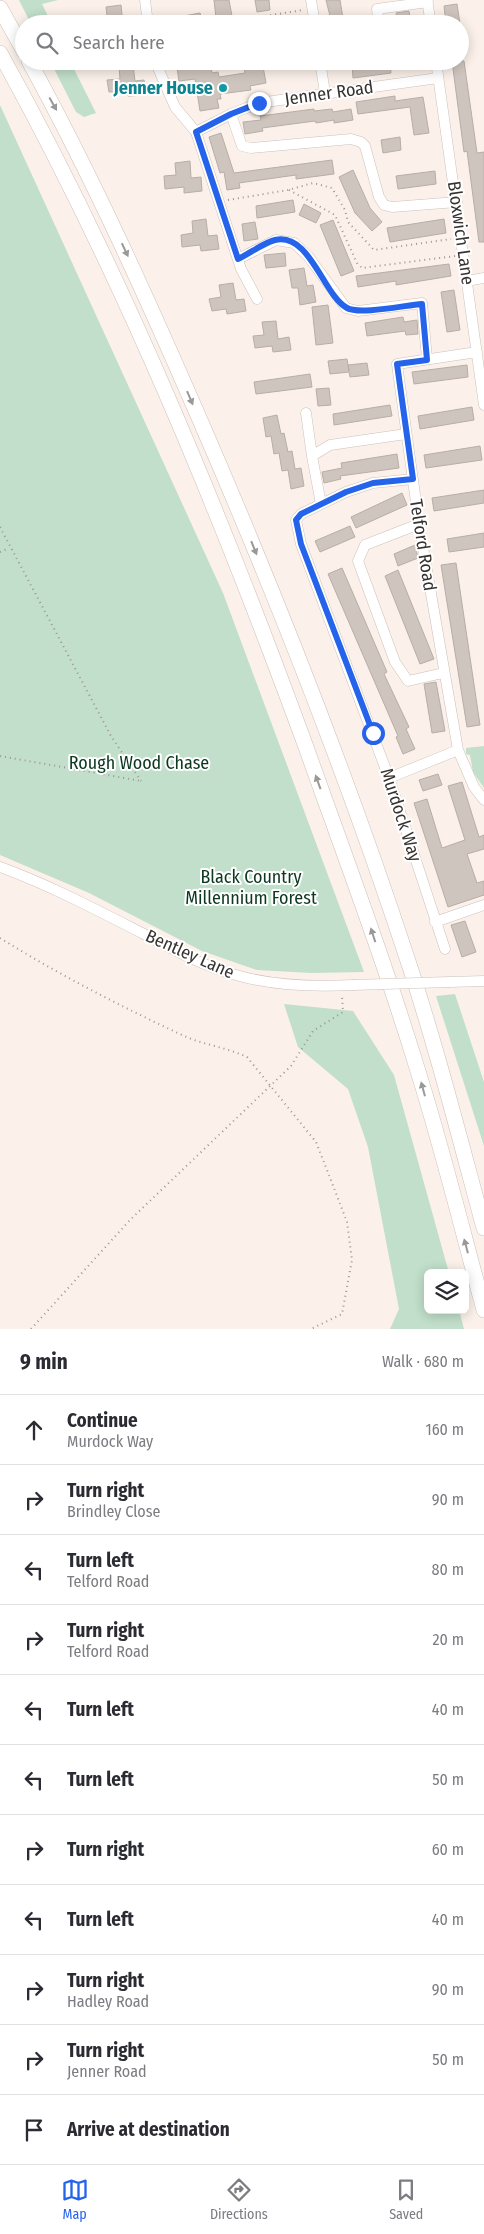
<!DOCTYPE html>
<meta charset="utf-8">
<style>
body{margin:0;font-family:"Fira Sans Condensed",sans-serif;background:#f7f7f7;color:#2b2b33}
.controls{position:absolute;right:15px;bottom:15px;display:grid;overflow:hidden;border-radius:8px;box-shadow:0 2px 12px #0003}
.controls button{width:45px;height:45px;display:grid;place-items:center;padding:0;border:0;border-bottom:1px solid #e1e1e2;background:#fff;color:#2b2b33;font:25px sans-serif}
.stop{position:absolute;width:15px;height:15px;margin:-11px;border:4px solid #2563eb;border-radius:50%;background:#fff}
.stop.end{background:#2563eb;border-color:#fff;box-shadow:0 1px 5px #0008}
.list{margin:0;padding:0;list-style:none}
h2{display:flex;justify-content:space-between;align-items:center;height:65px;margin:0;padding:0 20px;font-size:21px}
h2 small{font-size:16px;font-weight:400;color:#7c7c81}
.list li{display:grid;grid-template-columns:32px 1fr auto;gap:15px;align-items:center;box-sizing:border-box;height:70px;padding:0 20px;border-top:1px solid #e1e1e2}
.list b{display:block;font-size:19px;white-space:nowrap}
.list p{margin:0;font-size:16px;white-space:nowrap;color:#7c7c81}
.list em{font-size:16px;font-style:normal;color:#7c7c81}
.icon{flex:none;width:28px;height:28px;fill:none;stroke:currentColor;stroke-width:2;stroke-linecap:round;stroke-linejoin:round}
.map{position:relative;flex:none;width:484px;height:1329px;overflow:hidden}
.search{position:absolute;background:#fff;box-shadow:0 2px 12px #0003;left:15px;right:15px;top:15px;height:55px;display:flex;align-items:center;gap:12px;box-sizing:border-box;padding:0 18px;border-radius:28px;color:#7c7c81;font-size:19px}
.sheet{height:835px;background:#fff}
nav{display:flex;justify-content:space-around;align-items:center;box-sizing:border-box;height:70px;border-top:1px solid #e1e1e2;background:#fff;font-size:14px;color:#7c7c81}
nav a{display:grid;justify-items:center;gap:2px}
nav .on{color:#2563eb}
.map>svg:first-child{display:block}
</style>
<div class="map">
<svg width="484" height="1329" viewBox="0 0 484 1329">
<rect width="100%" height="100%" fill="#fbf1ea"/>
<path fill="#c1dfca" d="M19,0H58L42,4L52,24H31Z
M50,61H70L96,113L84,117L76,112Z
M0,105L223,593L364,972L311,973L257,970L202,951L89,893L0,855Z
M484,746V788L473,772L470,755L466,754V748Z
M455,994L484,1082V1146L436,996Z
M284,1004L353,1011L394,1075L449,1273H428V1310H459L464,1329H390L399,1309L368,1147L348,1089L298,1047Z"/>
<path fill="#cfc5bf" stroke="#b8aea7" d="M214,0H229L232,16L216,18Z
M255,0H269L270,10L257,12Z
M326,0H340L344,24H332Z
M457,4L460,24H446L444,6Z
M121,5L123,24H108L106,7Z
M409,11L411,24H398L396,13Z
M200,13L203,24H163V20Z
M176,61H210L212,73L218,72L219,77L245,73L243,61H262L266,83L250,86L251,90L220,94L221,99H217L219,108L200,111L195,79L179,81Z
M390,61L391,73L353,78L352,65Z
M452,61H464L477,153L484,152V242H479L467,151L464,152Z
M133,65L135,81L144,80L146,95L128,96L127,91L109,92L107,80L120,79L119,66Z
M395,96V101L423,97L429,133L414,135L410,107L358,114L356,102Z
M314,109V111L332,109L333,112L351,109L353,120L334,123V120L316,123L315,121L262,128L263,131L245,134L243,122L261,120L260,116Z
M221,133L234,173L332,160L334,174L296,179V175L239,183L240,188L227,190L224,172L220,173L209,137Z
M400,137L401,150L383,153L381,140Z
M190,161L191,178L201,177L202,191L184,193V187L165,189L164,176L176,175L175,163Z
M353,170L370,208L382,222L372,231L355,213L339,177Z
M435,171L436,184L398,189L396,176Z
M293,200L295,212L257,218L256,206Z
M304,204L321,213L316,223L299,215Z
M206,219L208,236L217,235L219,249L201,251L200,245L182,247L181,235L193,233L192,221Z
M444,219L446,233L390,242L387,228Z
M333,220L354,271L341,276L320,225Z
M255,222L258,239L244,241L242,224Z
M285,253L286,266L266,268L264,255Z
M449,264L451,276L396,285V281L358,287L356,276Z
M304,268L307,286L313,285L316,302L300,305L298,288H292L289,270Z
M233,283L236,300L244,299L246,311L227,314L226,309L212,311L209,299L221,297L219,285Z
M454,290L460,330L447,332L441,292Z
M328,305L333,343L316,345L312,307Z
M403,317L404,322L417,320L418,334L406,335L405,331L367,336L365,323Z
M276,321L278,339L289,337L291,350L273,352L272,346L255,348L253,336L264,335L262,322Z
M347,359L349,371L348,365L367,363L369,375L350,377L349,372L330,374L328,361Z
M467,365L468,377L414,384L412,372Z
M310,374L312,387L256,394L254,382Z
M329,388L331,405L318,406L316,389Z
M390,405L392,416L334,425L333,414Z
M472,407L474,420L420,429L418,416Z
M277,415L281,434L284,433L288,452L292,451L295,469L301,468L304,486L291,489L288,470L282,471L279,453L274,454L271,436L266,437L263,418Z
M480,446L482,460L426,468L424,455Z
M397,454L399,468L340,476L341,479L324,483L322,472L342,468L341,463Z
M484,490V503L434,511L432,498Z
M402,493L407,505L356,528L351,517Z
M350,526L355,537L320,552L315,541Z
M484,533V547L449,552L447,539Z
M415,545L418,558L398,566L394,554Z
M456,563L480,725L467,727L441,565Z
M342,568L387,672L384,674L409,727L406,729L415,749L403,754L396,737L398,736L328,574Z
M398,570L434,659L420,664L385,576Z
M436,682L445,731L432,733L424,684Z
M438,774L442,785L423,791L419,780Z
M462,782L479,837L484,835V849L467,854L477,883L484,881V895L448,907L414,803L427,799L442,848L465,840L448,786Z
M465,921L476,952L462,957L451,925Z"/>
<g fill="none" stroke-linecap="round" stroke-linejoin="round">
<g stroke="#cbc1bb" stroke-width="11">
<path id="minor" d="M145,0L148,24
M311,0L315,24
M427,0L431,24
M379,24L377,9L428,2
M155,61L175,107L196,132L241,269L257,299
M320,61L325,93
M436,61L484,405
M231,114L242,146L251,148L351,139L361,142L365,146L379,197L384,205L392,207L457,202
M196,132L231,114L259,103L438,78
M238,259L276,240L294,243L308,256L346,308L358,311L422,303L427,359
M467,281L484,278
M477,352L397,364L419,524L458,750L474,787L484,800
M306,413L312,456
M413,479L373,483L346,492L301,514L296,520L301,544L389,778L445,949
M321,504L312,456L330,445L406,434
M419,524L365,545L358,561L395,662L408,681L443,673
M389,778L458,750
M0,867C49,885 95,909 142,933C172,949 203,966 236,975C273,986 314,987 353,985
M435,922L484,905
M449,982L484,981"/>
</g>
<g stroke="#cbc1bb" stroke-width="16">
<path id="highway" d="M0,8L24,51
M0,53C123,275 219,510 306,747C344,854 384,960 417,1068C442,1147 462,1229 484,1310
M29,61C93,178 147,298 200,420C276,595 346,773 406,955C436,1045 459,1136 484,1228"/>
</g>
<path stroke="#9d9691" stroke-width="2" stroke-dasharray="1 4" stroke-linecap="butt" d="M238,24L240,20L303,10
M289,190L335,215L357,263L362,268L455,256
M228,200L288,190L313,183L332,188L345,210L348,222L374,250L451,239
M0,527L111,736L141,781
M0,552L9,548
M0,756L141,781
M0,938C58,974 120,1006 182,1035C203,1045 226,1047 247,1057L316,1142L334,1188L347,1222L352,1260L342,1314L311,1329
M31,1329L130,1220L291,1066L313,1031L343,1012L342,995"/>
<use href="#minor" stroke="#fff" stroke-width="10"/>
<use href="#highway" stroke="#fff" stroke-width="15"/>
<g stroke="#cbc1bb" stroke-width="11" stroke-linecap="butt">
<path id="minor-bridge" d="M353,985L449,982"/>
</g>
<use href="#minor-bridge" stroke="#fff" stroke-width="10"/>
</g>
<defs><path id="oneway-solid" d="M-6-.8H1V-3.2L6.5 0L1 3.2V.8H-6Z" transform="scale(1.25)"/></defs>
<g fill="#9b9998">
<use href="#oneway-solid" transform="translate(53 104) rotate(61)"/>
<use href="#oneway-solid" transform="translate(125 250) rotate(65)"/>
<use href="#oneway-solid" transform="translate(190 398) rotate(67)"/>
<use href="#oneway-solid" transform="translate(254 548) rotate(68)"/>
<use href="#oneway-solid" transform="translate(318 782) rotate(-110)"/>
<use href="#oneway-solid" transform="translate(373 935) rotate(-108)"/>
<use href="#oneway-solid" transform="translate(423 1089) rotate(-105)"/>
<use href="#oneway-solid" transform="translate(466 1246) rotate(-105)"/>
</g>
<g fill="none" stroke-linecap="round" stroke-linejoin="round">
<path stroke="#2563eb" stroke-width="6" d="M259,103L231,114L196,132L238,259C249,254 263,243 275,240C310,232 323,295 347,308C360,315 406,305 422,304L427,360L397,364L413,479L373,483L346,492L301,514L296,520L301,544L373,733"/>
</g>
<circle fill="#0f9aa8" stroke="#fff" stroke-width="2" cx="223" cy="88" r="5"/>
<g text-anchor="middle" stroke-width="4" stroke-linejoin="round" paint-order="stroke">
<g font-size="18" font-weight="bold" fill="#0d838f" stroke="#fff" text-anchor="end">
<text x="213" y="94">Jenner House</text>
</g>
<g font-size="18" fill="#373330" stroke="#fff">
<text transform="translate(329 93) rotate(-8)" y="6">Jenner Road</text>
<text transform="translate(461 233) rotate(82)" y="6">Bloxwich Lane</text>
<text transform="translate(423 545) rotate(81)" y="6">Telford Road</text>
<text transform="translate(401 815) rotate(72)" y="6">Murdock Way</text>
<text transform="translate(190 954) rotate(24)" y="6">Bentley Lane</text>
</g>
<g font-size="18" fill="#0b381f" stroke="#fff">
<text x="139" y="769">Rough Wood Chase</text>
<text x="251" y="883">Black Country<tspan x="251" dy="21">Millennium Forest</tspan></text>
</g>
</g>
</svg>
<div class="controls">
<button><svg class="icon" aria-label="layers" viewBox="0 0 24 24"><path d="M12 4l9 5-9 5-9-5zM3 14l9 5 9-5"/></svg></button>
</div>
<div class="stop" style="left:373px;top:733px"></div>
<div class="stop end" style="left:259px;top:103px"></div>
<div class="search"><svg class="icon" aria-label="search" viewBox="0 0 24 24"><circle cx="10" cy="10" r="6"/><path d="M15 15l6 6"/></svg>Search here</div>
</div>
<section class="sheet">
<h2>9 min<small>Walk · 680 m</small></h2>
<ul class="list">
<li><svg class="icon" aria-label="ahead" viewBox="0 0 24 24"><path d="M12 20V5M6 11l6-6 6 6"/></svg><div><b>Continue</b><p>Murdock Way</p></div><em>160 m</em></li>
<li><svg class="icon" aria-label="right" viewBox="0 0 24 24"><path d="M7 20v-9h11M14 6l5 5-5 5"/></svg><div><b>Turn right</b><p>Brindley Close</p></div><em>90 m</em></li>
<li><svg class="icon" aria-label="left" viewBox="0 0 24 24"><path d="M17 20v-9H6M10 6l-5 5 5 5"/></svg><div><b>Turn left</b><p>Telford Road</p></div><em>80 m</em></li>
<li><svg class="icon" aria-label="right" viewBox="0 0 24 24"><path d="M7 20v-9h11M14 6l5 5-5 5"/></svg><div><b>Turn right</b><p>Telford Road</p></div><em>20 m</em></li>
<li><svg class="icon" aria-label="left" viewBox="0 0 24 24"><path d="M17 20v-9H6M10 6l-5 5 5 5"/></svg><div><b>Turn left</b></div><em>40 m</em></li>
<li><svg class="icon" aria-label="left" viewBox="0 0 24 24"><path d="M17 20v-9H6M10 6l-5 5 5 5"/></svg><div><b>Turn left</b></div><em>50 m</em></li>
<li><svg class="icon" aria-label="right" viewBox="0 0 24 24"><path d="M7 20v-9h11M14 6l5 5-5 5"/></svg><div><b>Turn right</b></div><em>60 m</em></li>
<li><svg class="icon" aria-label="left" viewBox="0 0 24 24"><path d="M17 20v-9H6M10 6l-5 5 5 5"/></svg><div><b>Turn left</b></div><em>40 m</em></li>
<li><svg class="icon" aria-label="right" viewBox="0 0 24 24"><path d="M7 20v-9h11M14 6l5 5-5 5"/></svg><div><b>Turn right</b><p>Hadley Road</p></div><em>90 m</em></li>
<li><svg class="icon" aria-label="right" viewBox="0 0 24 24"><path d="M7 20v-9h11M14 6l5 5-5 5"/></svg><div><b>Turn right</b><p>Jenner Road</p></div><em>50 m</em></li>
<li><svg class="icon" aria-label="arrive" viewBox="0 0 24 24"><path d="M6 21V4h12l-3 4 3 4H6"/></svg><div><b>Arrive at destination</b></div></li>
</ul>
</section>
<nav>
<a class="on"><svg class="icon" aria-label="map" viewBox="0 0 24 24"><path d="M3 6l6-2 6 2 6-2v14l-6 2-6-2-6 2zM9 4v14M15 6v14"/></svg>Map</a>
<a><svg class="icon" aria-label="directions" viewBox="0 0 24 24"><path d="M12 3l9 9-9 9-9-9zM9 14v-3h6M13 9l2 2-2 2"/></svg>Directions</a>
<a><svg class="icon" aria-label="saved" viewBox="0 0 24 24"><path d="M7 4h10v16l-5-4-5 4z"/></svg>Saved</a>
</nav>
